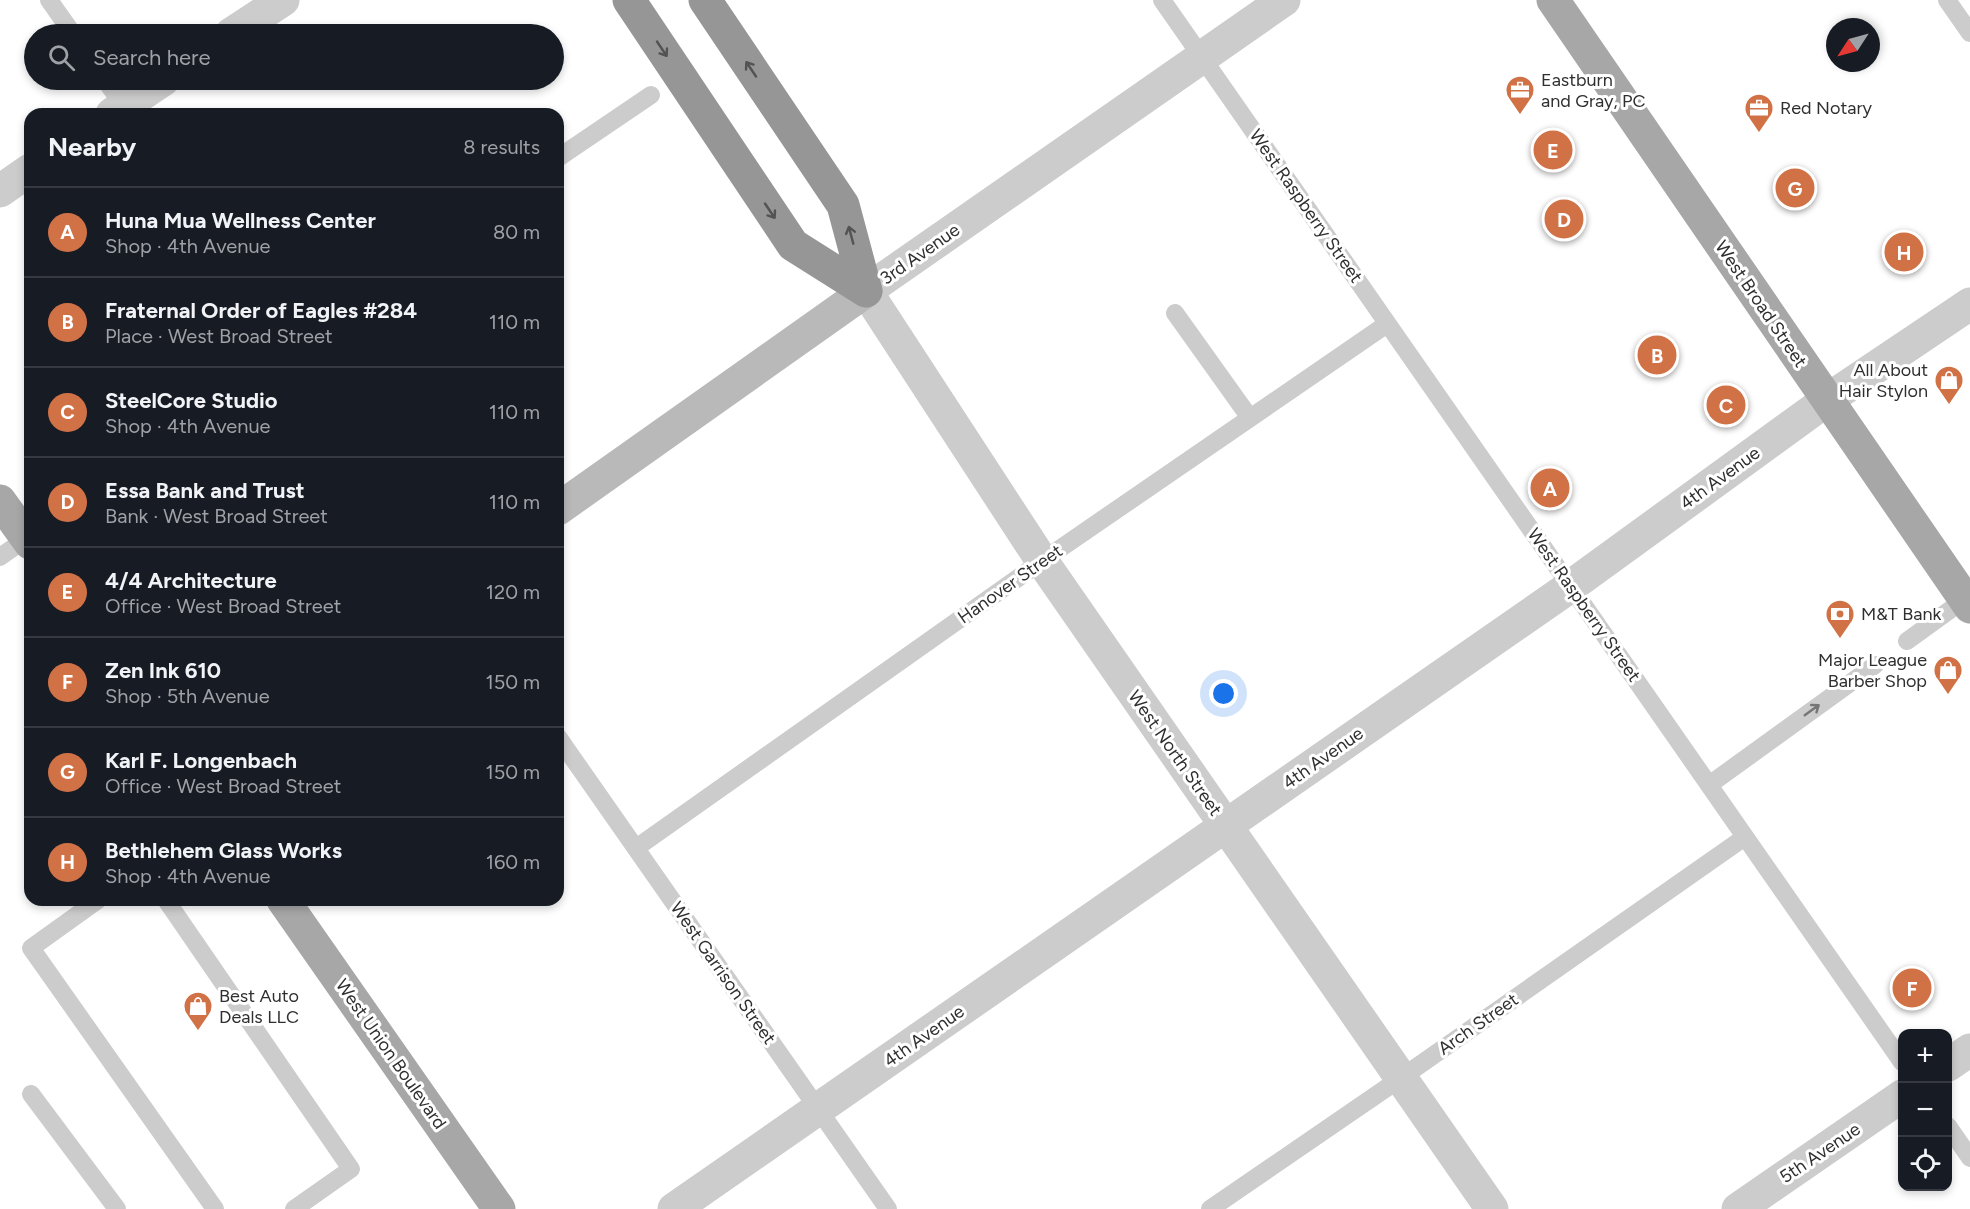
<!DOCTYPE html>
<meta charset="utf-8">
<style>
body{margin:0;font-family:Figtree,sans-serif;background:#20242c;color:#f1f3f6}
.controls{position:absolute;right:18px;bottom:18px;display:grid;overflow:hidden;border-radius:12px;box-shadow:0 3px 9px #0003}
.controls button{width:54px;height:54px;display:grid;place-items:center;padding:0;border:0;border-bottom:2px solid #363941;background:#171b24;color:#f1f3f6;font:30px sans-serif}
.compass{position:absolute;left:1826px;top:18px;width:54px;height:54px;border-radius:50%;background:#171b24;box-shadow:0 3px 9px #0003;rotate:234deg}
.you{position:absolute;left:1224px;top:694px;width:21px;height:21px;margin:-15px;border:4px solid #fff;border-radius:50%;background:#1a73e8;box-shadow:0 0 0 9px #1a73e833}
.badge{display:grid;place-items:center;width:39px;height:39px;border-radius:50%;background:#d17246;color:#fff;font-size:20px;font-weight:700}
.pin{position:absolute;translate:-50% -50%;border:3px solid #fff;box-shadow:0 2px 6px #0006}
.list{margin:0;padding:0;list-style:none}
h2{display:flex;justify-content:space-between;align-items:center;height:78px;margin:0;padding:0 24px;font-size:26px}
h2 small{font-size:20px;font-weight:400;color:#9ea1a6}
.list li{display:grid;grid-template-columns:39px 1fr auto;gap:18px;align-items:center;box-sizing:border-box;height:90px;padding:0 24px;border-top:2px solid #363941}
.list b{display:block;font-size:22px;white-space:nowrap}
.list p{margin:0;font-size:20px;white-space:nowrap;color:#9ea1a6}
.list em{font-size:20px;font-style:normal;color:#9ea1a6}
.icon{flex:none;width:33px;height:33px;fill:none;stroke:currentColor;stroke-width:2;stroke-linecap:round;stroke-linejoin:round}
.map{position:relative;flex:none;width:1970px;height:1209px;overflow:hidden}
.search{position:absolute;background:#171b24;box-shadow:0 3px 9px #0003;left:24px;top:24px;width:540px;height:66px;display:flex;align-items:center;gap:15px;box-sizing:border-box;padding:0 21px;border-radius:33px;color:#9ea1a6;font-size:22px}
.panel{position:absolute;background:#171b24;box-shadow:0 3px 9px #0003;left:24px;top:108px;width:540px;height:798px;border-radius:18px}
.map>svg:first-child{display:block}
</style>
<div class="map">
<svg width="1970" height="1209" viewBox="0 0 1970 1209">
<rect width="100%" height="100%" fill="#fff"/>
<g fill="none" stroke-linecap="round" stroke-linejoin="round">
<path stroke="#ccc" stroke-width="18" d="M49,0L73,34
M1162,0L1902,1062
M1947,0L1970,33
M105,80L128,112
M558,158L651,95
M1175,313L1250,418
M0,557L27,538
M1907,641L1965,599
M558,737L888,1209
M1709,785L1875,665
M636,848L1042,561L1387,324
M98,900L31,948L215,1209
M166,900L351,1169L294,1209
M31,1094L117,1209
M1948,1126L1970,1158
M1210,1209L1401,1078L1745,837"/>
<path stroke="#ccc" stroke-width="33" d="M1284,0L866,291L1042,561L1492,1209
M231,34L283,0
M112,114L163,80
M0,191L30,170
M1948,1065L1970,1050
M674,1209L1571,586L1827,400L1970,304
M1738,1209L1902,1096"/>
<path stroke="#b9b9b9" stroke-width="33" d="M558,509L866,291"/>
<path stroke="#a7a7a7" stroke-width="33" d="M1553,0L1970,607
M0,501L30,543
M283,900L499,1209"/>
<path stroke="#969696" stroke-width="33" d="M629,0L793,245L866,291
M705,0L843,205L866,291"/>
</g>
<defs><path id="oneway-shaft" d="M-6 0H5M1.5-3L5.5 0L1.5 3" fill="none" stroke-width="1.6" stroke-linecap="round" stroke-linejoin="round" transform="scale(1.5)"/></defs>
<g stroke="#535353">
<use href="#oneway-shaft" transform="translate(662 49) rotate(56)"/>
<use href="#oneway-shaft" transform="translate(751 69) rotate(-124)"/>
<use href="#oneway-shaft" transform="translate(770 211) rotate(56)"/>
<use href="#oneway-shaft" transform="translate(851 235) rotate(-105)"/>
</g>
<use stroke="#767676" href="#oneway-shaft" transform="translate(1812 710) rotate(-36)"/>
<defs>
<g id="office-pin" transform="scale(1.5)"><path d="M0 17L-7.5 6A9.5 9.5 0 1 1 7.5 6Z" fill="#d17246" stroke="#fff"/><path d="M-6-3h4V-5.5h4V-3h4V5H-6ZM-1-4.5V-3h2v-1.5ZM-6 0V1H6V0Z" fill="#fff"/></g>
<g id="shop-pin" transform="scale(1.5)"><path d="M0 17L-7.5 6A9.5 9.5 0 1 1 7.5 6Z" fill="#d17246" stroke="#fff"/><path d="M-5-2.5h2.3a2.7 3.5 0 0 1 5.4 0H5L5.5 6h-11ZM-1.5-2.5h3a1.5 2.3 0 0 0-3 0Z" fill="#fff"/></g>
<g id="bank-pin" transform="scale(1.5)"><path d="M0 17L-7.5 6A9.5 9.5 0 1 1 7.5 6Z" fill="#d17246" stroke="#fff"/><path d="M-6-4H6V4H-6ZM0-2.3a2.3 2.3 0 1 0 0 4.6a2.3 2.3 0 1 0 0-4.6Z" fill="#fff"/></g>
</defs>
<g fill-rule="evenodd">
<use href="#office-pin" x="1520" y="90"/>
<use href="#office-pin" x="1759" y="108"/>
<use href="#shop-pin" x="1949" y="380"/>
<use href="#bank-pin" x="1840" y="614"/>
<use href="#shop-pin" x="1948" y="670"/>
<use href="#shop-pin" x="198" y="1006"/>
</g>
<g text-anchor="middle" stroke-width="6" stroke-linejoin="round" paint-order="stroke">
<g font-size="18" fill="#2f2f2f" stroke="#fff" text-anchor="start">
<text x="1541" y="86">Eastburn<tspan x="1541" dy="21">and Gray, PC</tspan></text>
<text x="1780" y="114">Red Notary</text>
<text x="1928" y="376" text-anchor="end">All About<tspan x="1928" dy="21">Hair Stylon</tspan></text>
<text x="1861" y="620">M&amp;T Bank</text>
<text x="1927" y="666" text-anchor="end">Major League<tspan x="1927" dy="21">Barber Shop</tspan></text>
<text x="219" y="1002">Best Auto<tspan x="219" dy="21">Deals LLC</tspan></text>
</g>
<g font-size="18" fill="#2f2f2f" stroke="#fff">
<text transform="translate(1306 206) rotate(55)" y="6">West Raspberry Street</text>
<text transform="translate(920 254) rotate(-35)" y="6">3rd Avenue</text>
<text transform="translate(1761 304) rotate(56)" y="6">West Broad Street</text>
<text transform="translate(1720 478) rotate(-36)" y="6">4th Avenue</text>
<text transform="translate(1010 584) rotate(-35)" y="6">Hanover Street</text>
<text transform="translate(1584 605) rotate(55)" y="6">West Raspberry Street</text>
<text transform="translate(1175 753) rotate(55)" y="6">West North Street</text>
<text transform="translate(1323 758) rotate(-35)" y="6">4th Avenue</text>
<text transform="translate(723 973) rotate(55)" y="6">West Garrison Street</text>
<text transform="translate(1478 1024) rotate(-35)" y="6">Arch Street</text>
<text transform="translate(924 1036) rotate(-35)" y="6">4th Avenue</text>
<text transform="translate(391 1054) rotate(55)" y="6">West Union Boulevard</text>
<text transform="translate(1820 1153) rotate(-34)" y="6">5th Avenue</text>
</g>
</g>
</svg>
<div class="controls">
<button>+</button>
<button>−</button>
<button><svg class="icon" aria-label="locate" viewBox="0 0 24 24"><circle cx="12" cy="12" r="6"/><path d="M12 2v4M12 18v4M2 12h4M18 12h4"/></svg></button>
</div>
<svg class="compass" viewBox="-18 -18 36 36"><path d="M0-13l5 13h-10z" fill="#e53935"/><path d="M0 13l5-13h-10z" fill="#9ea1a6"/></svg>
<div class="you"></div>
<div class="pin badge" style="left:1550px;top:488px">A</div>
<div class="pin badge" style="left:1657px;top:355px">B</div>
<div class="pin badge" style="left:1726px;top:405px">C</div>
<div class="pin badge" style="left:1564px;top:219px">D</div>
<div class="pin badge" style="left:1553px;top:150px">E</div>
<div class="pin badge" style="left:1912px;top:988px">F</div>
<div class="pin badge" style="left:1795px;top:188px">G</div>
<div class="pin badge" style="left:1904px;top:252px">H</div>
<div class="search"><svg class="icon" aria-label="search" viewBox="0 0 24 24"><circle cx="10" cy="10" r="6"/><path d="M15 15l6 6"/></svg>Search here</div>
<section class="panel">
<h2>Nearby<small>8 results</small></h2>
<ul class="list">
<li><span class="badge">A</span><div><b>Huna Mua Wellness Center</b><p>Shop · 4th Avenue</p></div><em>80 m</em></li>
<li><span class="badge">B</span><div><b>Fraternal Order of Eagles #284</b><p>Place · West Broad Street</p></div><em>110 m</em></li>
<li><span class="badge">C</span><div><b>SteelCore Studio</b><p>Shop · 4th Avenue</p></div><em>110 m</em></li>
<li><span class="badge">D</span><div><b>Essa Bank and Trust</b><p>Bank · West Broad Street</p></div><em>110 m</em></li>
<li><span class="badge">E</span><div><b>4/4 Architecture</b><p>Office · West Broad Street</p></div><em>120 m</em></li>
<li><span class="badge">F</span><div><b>Zen Ink 610</b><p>Shop · 5th Avenue</p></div><em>150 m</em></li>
<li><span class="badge">G</span><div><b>Karl F. Longenbach</b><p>Office · West Broad Street</p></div><em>150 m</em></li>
<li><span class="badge">H</span><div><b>Bethlehem Glass Works</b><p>Shop · 4th Avenue</p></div><em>160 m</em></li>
</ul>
</section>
</div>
